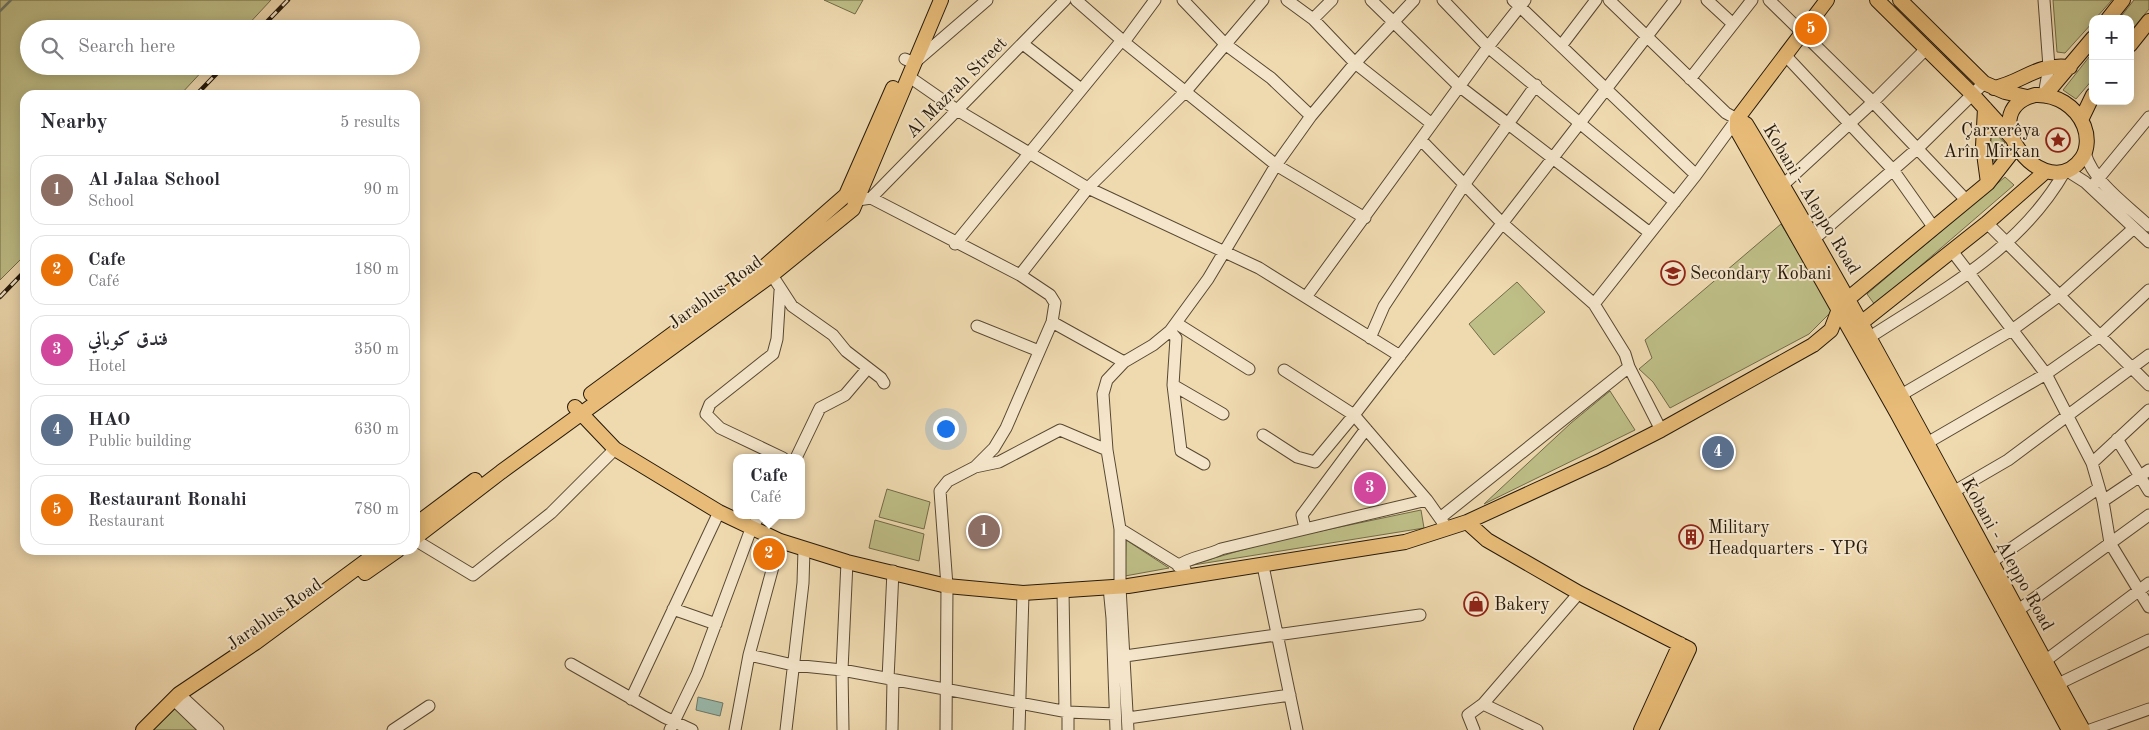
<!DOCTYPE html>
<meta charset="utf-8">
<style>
body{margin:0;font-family:"Old Standard TT",Amiri,serif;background:#f7f7f7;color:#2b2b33}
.controls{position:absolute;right:15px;top:15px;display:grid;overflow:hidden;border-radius:10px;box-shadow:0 2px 12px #0003}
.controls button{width:45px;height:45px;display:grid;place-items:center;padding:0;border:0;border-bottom:1px solid #e1e1e2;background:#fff;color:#2b2b33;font:25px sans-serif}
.you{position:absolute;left:945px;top:428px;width:18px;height:18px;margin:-12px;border:4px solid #fff;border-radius:50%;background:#1a73e8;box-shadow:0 0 0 8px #1a73e833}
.badge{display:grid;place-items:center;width:32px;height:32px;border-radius:50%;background:#8f2418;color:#fff;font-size:16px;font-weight:700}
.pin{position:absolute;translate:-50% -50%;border:2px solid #fff;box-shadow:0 1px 5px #0006}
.popup{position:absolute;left:733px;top:454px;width:72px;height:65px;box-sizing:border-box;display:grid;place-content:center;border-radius:10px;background:#fff;filter:drop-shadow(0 1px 4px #0005);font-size:16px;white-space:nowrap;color:#7c7c81}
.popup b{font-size:19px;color:#2b2b33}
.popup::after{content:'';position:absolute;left:50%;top:100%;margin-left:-10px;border:10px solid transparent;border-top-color:#fff}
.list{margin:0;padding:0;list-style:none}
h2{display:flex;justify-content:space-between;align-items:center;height:65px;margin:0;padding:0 20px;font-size:21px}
h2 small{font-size:16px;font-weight:400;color:#7c7c81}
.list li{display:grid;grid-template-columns:32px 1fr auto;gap:15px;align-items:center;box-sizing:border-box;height:70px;margin:0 10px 10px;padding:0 10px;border:1px solid #e1e1e2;border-radius:15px}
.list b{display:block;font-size:19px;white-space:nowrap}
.list p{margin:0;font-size:16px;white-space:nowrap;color:#7c7c81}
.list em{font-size:16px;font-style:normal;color:#7c7c81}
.icon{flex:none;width:28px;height:28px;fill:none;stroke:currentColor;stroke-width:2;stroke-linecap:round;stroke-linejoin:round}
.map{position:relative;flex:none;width:2149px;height:730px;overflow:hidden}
.search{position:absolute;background:#fff;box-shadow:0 2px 12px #0003;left:20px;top:20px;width:400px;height:55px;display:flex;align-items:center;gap:12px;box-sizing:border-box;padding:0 18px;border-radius:28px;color:#7c7c81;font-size:19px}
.panel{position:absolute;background:#fff;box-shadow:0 2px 12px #0003;left:20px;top:90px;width:400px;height:465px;border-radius:15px}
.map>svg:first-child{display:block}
</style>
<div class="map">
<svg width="2149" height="730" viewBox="0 0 2149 730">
<rect width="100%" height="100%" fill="#efd9af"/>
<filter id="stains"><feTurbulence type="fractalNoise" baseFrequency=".004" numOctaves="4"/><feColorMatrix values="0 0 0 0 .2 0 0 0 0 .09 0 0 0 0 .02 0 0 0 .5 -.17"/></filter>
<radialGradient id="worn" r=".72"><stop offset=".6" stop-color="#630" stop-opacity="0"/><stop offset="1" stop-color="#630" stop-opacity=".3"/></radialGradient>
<path fill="#bebe87" stroke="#716b48" d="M0,0H271L244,29H29V66H207L180,95H25V255L0,280Z
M824,0H863L855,14Z
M2053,0H2112L2095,19H2093V22L2065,53L2057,52Z
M2134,0H2149V9L2130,32V19H2119Z
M2093,52V79L2076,99L2063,90Z
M1990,129L2005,143L1994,162L1990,147Z
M2005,177L2014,185L1875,305L1867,294Z
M1781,224L1833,310L1809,334L1670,408L1653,382L1639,369L1652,358L1645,340Z
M1517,282L1545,312L1494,355L1469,324Z
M1610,391L1635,430L1484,504L1571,423Z
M887,489L930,502L924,529L879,517Z
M1421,510L1424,528L1187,566L1273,541Z
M875,520L924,534L919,561L869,548Z
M1126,540L1169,568L1125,576Z
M174,707L200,730H144Z"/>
<path fill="#9abaac" stroke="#6b796b" d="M698,697L723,703L720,716L696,710Z"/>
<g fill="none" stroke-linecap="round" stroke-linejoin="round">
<path stroke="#6b796b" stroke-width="2.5" d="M0,11L11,0"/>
<g stroke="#574833" stroke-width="13">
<path id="minor" d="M1076,0L1124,42L1276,165L1365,218
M1183,0L1225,44L1271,78L1311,116
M1287,0L1313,19L1355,63L1432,124
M1371,0L1459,86L1650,233
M1443,0L1488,47L1675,202
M1513,0L1696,175
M1707,0L1733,24
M1769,0L1873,102L1967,201
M1313,19L1332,0
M1124,42L1155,0
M1023,44L1081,89
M1561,46L1596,0
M1785,55L1893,170L1934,228
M905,59L914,63L987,0
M908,76L957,110L1088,188L1259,268L1400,356
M1690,79L1752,0
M2044,95L2049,67L2044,0
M1421,140L1502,223L1594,304L1625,354L1629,367L1440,518
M2085,153C2094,183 2127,205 2149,226
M2066,170L2085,182L2149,242
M2094,184L2149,117
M1783,185L1873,102L1926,49
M851,197L858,200L871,198L1020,275L1050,295L1055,303L1052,322L1124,362
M871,198L1065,0
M1987,223L2149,385
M1814,239L1918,148L1984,83
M955,244L1122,40
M1952,251L2046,374L2092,463L2103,501L2110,543L2149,607
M768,269L792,306L833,335L846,351L881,378L884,383
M1020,275L1088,188L1186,91L1263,0
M780,291L777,339L773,354L710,404L706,414L720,428L783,458
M1306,297L1488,47L1525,0
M1594,304L1696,175L1737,119L1726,113L1609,0
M1176,323L1249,369
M977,326L1039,351
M1170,331L1176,338L1173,385L1181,451L1204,464
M1870,337C1944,289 2020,250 2065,171
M1370,338L1384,306L1464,185L1536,85
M1629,367L1661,430
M1284,370L1354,415L1427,500L1444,524
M1173,385L1223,414
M1901,395L2012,330L2060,295L2134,228
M1263,435L1297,457L1315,462L1354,415L1675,0
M2117,439L2149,491
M1927,443L2046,374L2100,336L2149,290
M796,458L820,408L845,395L868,368
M2092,463L2149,410
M975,467L999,462L1060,430L1107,450
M1953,492L2008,460L2149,355
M2103,501L2149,470
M1305,528L1302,515L1366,429
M1120,529L1185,569
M415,540L473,575L551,513L615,449
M1990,563L2099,488
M1178,566C1189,557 1207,556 1221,549L1427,500
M1263,566L1297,730
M1109,587L1112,618L1116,730
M1063,591L1065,711
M673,609L716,624
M2017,611L2149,515
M749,655L780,541
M1125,656L1420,615
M2045,661L2149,583
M571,664L664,717L692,730
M888,679L893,571
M2058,684L2149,640
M179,694L218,730
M173,699L205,730
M631,699L719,512
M1068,712V730
M1128,718L1290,695
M393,730L429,706
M670,730L697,674L751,529L760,515
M735,730L749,655L793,665L842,670L1068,712L1115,714
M786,730L803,583L804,549
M843,730L842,670L847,562
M892,730L893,680
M946,730L947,586L940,491L948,481L975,467L994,448L1006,428L1052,322
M1019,730L1023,593
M1128,730L1120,587V529L1107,450L1103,394L1107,380L1124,362L1153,345L1170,331L1208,279L1276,165L1311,116L1356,62L1414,0
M1474,730L1468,715L1483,704
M1537,730L1483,704L1579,593
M2090,730L2149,709"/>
</g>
<g stroke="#24180a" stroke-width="16">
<path id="major" d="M1877,0L1972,94L2012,138
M1900,0L1984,83L2005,92L2027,97
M2108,19L2123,0
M2130,45L2149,21
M1994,88C2024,82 2035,63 2070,67
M2035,95C2056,94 2076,106 2084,126C2088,136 2088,149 2082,158C2047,209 1969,112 2035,95Z
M2045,95L2093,38
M1985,108L1983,146L1988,183
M1737,119L1746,124C1866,322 1971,528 2083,730
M1737,119V130L1897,413L2069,730
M1737,119L1827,0
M2081,120L2093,95
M1856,327L1987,223L2046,171
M591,394L765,266L846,195L893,88
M575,407L615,449L719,512L780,541L847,562L947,586L1023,593L1128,586L1405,542L1467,522L1602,460L1661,430L1813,345L1831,330L1839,309L1849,298L1988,183L2016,147
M1467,522L1487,540L1579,593L1689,649L1651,730
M415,525L475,480
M415,538L501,472L773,274L853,209L941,0
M365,573L398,550
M143,730L179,694L255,643L381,550
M1641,730L1680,644"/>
</g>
<use href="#minor" stroke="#f5e6cb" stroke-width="11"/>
<use href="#major" stroke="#e8bc78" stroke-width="14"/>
<g stroke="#24180a" stroke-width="4.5">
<path id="rail" d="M260,29L288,0
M196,95L224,66
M0,297L25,271"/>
</g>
<use href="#rail" stroke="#f5e6cb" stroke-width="2.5" stroke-dasharray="8" stroke-linecap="butt"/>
</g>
<defs>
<g id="sight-ring" transform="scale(1.25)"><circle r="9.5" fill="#f5e6cb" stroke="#8f2418" stroke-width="1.5"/><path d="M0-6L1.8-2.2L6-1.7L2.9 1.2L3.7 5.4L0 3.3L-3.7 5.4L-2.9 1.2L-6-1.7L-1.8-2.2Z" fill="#8f2418"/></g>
<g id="school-ring" transform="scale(1.25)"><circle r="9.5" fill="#f5e6cb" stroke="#8f2418" stroke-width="1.5"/><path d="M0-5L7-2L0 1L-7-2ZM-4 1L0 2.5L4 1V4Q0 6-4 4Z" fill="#8f2418"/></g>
<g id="building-ring" transform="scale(1.25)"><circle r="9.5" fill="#f5e6cb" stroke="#8f2418" stroke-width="1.5"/><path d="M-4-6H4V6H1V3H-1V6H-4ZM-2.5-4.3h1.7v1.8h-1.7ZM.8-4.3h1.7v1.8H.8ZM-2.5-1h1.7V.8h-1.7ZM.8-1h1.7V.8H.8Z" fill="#8f2418"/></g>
<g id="shop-ring" transform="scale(1.25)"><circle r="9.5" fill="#f5e6cb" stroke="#8f2418" stroke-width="1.5"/><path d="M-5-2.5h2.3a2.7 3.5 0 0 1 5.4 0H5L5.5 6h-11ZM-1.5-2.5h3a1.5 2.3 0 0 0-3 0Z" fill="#8f2418"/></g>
</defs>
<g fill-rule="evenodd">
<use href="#sight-ring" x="2058" y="140"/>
<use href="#school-ring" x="1673" y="273"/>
<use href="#building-ring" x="1691" y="537"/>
<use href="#shop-ring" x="1476" y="604"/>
</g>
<g text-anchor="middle" stroke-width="4" stroke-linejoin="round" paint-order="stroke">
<g font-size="18" fill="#24180a" stroke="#f5e6cb">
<text transform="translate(956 87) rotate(-45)" y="6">Al Mazrah Street</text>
<text transform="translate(1812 199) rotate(59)" y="6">Kobani - Aleppo Road</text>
<text transform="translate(715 292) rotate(-36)" y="6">Jarablus Road</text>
<text transform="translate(2008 554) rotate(61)" y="6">Kobani - Aleppo Road</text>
<text transform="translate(274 614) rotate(-35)" y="6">Jarablus Road</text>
</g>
<g font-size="18" fill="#24180a" stroke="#f5e6cb" text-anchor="start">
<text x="2040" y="136" text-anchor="end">Çarxerêya<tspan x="2040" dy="21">Arîn Mîrkan</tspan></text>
<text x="1690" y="279">Secondary Kobani</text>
<text x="1708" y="533">Military<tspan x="1708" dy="21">Headquarters - YPG</tspan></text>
<text x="1494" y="610">Bakery</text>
</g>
</g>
<rect width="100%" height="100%" filter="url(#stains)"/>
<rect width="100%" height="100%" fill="url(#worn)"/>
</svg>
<div class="controls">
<button>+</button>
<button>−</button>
</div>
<div class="you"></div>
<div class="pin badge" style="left:984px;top:531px;background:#8d6e63">1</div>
<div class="pin badge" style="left:769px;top:554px;background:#e8710a">2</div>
<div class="popup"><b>Cafe</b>Café</div>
<div class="pin badge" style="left:1370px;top:488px;background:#d1479c">3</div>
<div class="pin badge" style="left:1718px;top:452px;background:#5c6f8a">4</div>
<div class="pin badge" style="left:1811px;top:29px;background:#e8710a">5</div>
<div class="search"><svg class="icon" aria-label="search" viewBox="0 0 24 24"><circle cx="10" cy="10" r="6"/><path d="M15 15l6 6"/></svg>Search here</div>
<section class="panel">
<h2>Nearby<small>5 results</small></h2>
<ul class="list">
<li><span class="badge" style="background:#8d6e63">1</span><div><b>Al Jalaa School</b><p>School</p></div><em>90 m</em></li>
<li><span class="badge" style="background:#e8710a">2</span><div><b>Cafe</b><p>Café</p></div><em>180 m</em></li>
<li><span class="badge" style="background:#d1479c">3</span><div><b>فندق كوباني</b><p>Hotel</p></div><em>350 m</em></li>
<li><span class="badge" style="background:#5c6f8a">4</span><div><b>HAO</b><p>Public building</p></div><em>630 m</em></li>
<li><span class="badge" style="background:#e8710a">5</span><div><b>Restaurant Ronahi</b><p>Restaurant</p></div><em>780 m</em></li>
</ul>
</section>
</div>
